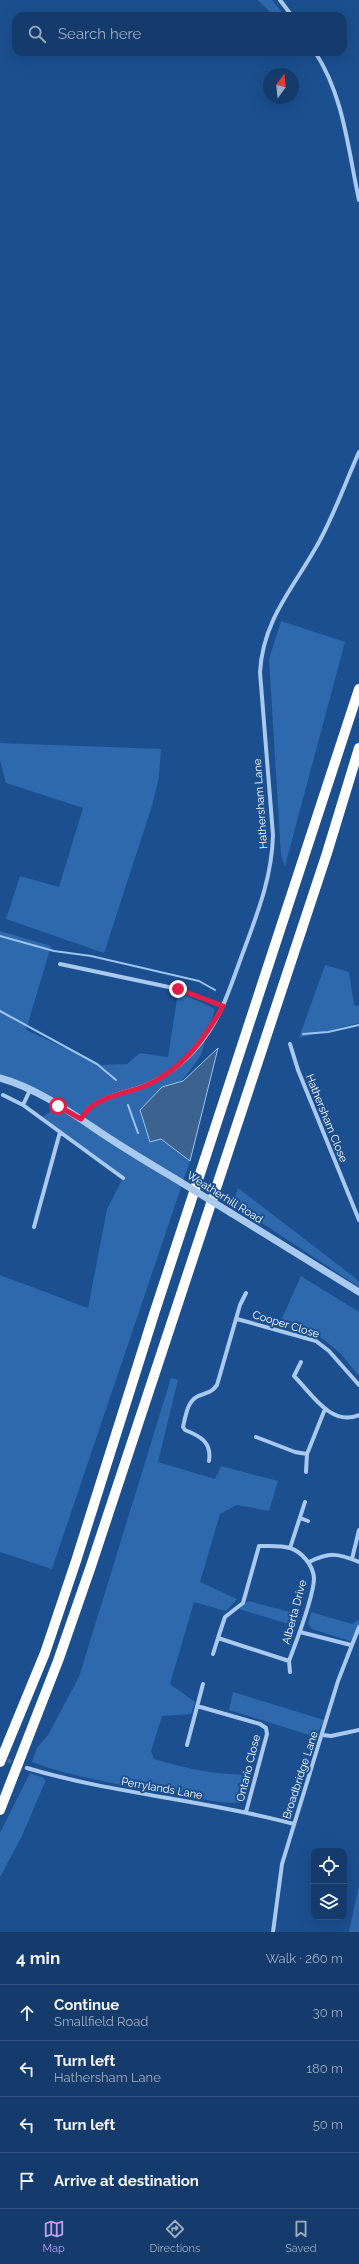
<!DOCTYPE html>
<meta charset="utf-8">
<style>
body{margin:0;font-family:Raleway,sans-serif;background:#1d4271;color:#f1f3f6}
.controls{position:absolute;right:12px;bottom:12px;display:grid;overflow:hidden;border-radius:8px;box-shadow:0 4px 16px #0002}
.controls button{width:36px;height:36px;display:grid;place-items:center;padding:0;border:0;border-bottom:1px solid #33557e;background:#143b6b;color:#f1f3f6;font:20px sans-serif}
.compass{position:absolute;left:263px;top:68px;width:36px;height:36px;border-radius:50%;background:#143b6b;box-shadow:0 4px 16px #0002;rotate:15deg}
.stop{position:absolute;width:12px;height:12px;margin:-9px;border:3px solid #e11d48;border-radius:50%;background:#fff}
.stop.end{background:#e11d48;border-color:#fff;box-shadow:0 1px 4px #0008}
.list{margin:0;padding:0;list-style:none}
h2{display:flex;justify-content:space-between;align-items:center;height:52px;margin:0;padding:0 16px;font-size:17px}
h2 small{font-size:13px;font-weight:400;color:#9dadc1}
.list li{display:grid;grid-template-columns:26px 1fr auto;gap:12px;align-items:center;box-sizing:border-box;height:56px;padding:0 16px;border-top:1px solid #33557e}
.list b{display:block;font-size:15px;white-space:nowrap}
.list p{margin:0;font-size:13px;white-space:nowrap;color:#9dadc1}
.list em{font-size:13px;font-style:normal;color:#9dadc1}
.icon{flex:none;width:22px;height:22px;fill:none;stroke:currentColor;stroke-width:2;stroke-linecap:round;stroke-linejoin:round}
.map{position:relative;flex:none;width:359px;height:1932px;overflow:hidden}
.search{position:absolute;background:#143b6b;box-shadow:0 4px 16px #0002;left:12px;right:12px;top:12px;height:44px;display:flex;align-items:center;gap:10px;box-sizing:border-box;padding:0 14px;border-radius:12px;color:#9dadc1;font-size:15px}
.sheet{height:276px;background:#143b6b}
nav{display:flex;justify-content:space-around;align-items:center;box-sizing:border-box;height:56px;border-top:1px solid #33557e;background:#143b6b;font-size:11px;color:#9dadc1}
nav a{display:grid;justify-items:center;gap:2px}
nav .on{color:#bca0f2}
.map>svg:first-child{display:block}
</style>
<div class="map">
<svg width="359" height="1932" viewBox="0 0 359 1932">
<rect width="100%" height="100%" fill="#1b4f8f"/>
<path fill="#2e69ad" d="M258,0H272L285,16H274Z
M281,621L345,642L285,866L281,855L269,659Z
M0,743L161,749L159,777L152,806L104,953L6,919L20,876L59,887L83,808L6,783L0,760Z
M0,931L51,946L26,1030L102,1065L127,1064L140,1053L168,1057L178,992L215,1009L201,1055L182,1081L162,1087L160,1139L190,1161L52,1569L0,1552V1275L88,1308L107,1209L123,1178L41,1118L58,1106L0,1078Z
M325,965L349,972L354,1005L359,1006V1023L299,1038Z
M238,1188L354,1277L359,1282V1287L233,1204Z
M301,1276L359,1312V1376L340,1353L318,1335L279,1325Z
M171,1378L178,1380L158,1462L215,1479L221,1466L278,1481L269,1511L237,1505L220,1514L200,1582L237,1599L226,1611L194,1602L170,1684L195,1702L191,1714L162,1716L151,1751L154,1759C188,1769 213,1774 249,1775L243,1803C220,1804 198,1798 176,1794C127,1786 78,1779 32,1762L37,1748L48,1735L79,1677Z
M248,1601L297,1614L295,1626L239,1609Z
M311,1612L352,1624L359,1620V1628L355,1639L350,1641L312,1629L308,1624Z
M233,1692L324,1720L316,1737L229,1710Z
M30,1773L44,1778L45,1782L22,1836L0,1877V1833Z
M359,1886V1932H349L358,1890Z"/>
<path fill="#3c6290" stroke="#9cc4f0" d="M218,1048L190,1161L161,1139L150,1142L140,1110L162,1087L183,1081Z"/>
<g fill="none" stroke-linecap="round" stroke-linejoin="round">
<path stroke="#9cc4f0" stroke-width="2" d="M0,936L54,951L91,956L199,981L215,990
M0,1011L97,1064L116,1080
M303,1034L328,1032L359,1025
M128,1105L138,1133"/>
<path stroke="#3d69a0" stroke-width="4" stroke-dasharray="4 2" stroke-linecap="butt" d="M2,1758L27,1768"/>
<path stroke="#a9c9ee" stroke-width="4" d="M280,0L292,16
M315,52C344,96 348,150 359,200
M60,964L178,989L223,1006
M290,1044L298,1070L359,1220
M3,1095L23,1105L123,1178
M23,1105L30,1090
M81,1119C93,1097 122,1094 144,1086C152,1083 160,1078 168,1073C184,1063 199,1047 210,1030C224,1008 232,982 241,958C256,917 272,879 273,835L260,672C263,621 291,591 315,549C332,521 345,483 359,452
M34,1227L60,1132
M237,1319L316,1341L329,1351L359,1385
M301,1362L294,1376C312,1394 331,1427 359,1415
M256,1437L295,1452L307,1454
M209,1461C212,1442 200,1436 185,1430L183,1427C186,1415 187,1399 201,1395C208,1392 212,1392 217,1385L240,1305L246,1293
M306,1472L307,1454L325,1409
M300,1518L308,1521
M290,1548L305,1502
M352,1559L359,1530
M309,1562C330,1552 337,1553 359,1562
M300,1632L351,1645
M213,1654L218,1638
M289,1661L218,1638L225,1617L243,1603L259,1546C269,1546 281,1545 290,1548C302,1552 313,1565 314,1578C314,1597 296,1642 289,1661L290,1672
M197,1706L260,1724L266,1728L267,1734L246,1812
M323,1735L331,1736L359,1730
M187,1745L203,1684
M27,1768C114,1794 206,1800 294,1824
M273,1932L282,1864L338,1681L359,1627"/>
<path stroke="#a9c9ee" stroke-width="7" d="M0,1078C33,1087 66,1109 94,1128C120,1146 147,1162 174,1178
M231,1213L359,1292"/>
<path stroke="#fff" stroke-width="10" d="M0,1762L45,1653L76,1561L154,1314L359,689
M0,1810L58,1661L91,1566L327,853L359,748"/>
<path stroke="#a9c9ee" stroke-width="7" d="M174,1178L231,1213"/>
</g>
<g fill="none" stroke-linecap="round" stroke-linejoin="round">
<path stroke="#e11d48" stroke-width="5" d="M58,1106L81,1119C94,1096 123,1095 145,1086C182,1070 204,1040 223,1006L178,989"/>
</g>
<g text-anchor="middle" stroke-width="4" stroke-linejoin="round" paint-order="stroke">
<g font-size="11" fill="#fff" stroke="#1b4f8f">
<text transform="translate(260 804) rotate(-94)" y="4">Hathersham Lane</text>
<text transform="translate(327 1118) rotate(68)" y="4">Hathersham Close</text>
<text transform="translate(225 1197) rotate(32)" y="4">Weatherhill Road</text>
<text transform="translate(286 1324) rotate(17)" y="4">Cooper Close</text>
<text transform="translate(294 1612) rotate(-75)" y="4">Alberta Drive</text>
<text transform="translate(248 1768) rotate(-76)" y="4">Ontario Close</text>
<text transform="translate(300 1775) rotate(-72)" y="4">Broadbridge Lane</text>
<text transform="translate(162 1788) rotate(10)" y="4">Perrylands Lane</text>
</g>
</g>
</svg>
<div class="controls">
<button><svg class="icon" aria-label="locate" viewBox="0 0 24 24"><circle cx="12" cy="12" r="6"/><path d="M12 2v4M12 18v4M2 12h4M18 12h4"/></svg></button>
<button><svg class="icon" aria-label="layers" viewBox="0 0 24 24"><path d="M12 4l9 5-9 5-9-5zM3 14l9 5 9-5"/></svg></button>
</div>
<svg class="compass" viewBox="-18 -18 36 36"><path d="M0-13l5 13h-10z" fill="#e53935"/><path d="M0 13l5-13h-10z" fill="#9dadc1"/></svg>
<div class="stop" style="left:58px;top:1106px"></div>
<div class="stop end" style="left:178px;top:989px"></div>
<div class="search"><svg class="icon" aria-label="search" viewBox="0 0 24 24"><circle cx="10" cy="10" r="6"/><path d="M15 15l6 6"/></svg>Search here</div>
</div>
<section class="sheet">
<h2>4 min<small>Walk · 260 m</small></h2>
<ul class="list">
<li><svg class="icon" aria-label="ahead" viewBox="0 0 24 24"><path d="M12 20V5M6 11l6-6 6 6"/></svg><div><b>Continue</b><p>Smallfield Road</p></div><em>30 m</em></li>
<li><svg class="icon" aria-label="left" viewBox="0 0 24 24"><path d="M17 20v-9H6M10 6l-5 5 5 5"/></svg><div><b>Turn left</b><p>Hathersham Lane</p></div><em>180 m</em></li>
<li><svg class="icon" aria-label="left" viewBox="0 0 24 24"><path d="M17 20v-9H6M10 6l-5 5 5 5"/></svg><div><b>Turn left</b></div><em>50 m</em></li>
<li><svg class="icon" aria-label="arrive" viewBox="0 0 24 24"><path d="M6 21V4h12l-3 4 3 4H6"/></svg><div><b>Arrive at destination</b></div></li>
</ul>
</section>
<nav>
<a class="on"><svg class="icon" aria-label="map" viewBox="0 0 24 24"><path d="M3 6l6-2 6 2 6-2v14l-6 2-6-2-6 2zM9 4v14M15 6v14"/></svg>Map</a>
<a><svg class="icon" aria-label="directions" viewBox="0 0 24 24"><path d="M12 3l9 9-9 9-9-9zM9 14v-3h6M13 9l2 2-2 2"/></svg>Directions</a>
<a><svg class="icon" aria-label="saved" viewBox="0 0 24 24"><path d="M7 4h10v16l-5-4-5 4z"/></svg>Saved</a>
</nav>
